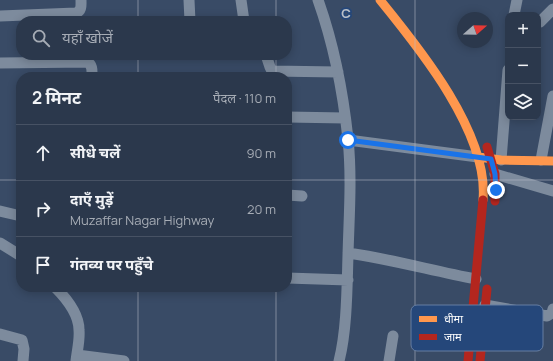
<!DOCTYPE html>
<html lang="hi">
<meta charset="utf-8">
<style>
body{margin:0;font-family:Manrope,"Noto Sans Devanagari",sans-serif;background:#333f53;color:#f1f3f6}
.controls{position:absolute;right:12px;top:12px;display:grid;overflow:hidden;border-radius:8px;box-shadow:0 2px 10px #0003}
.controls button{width:36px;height:36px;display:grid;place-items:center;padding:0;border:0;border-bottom:1px solid #475264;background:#2b384c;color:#f1f3f6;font:20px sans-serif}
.compass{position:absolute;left:457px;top:12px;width:36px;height:36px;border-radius:50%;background:#2b384c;box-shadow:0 2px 10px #0003;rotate:70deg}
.stop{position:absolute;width:12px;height:12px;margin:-9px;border:3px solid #1a73e8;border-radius:50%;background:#fff}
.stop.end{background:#1a73e8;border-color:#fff;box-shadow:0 1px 4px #0008}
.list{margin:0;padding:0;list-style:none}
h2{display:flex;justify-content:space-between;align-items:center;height:52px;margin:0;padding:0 16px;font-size:17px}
h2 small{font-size:13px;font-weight:400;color:#a6acb5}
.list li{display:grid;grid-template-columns:26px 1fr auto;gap:12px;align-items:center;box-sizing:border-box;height:56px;padding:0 16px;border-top:1px solid #475264}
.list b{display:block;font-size:15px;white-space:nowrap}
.list p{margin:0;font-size:13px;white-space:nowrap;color:#a6acb5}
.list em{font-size:13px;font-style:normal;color:#a6acb5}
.icon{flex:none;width:22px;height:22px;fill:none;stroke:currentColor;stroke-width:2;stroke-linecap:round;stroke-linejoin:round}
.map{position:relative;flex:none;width:553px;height:361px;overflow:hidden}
.search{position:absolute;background:#2b384c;box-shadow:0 2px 10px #0003;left:16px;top:16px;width:276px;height:44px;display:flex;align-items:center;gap:10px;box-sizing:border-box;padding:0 14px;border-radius:16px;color:#a6acb5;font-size:15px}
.panel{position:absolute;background:#2b384c;box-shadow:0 2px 10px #0003;left:16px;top:72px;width:276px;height:220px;border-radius:16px}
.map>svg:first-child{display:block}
</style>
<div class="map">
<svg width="553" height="361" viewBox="0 0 553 361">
<rect width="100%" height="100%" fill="#394b66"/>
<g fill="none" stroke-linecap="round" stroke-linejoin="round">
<path stroke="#7d8b9d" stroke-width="11" d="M189,0L190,21
M241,0L244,21
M318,0C334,45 343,92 348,139C352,178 349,217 348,255C347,287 347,330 339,361
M514,15L517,0
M0,16L76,13C82,11 81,5 81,0
M540,22L553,9
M266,55L270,67L272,71L338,72
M0,63L87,62C93,65 92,71 92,77
M287,117L345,118
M348,140L478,157
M501,160L508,70
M541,160L553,96
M495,174L553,191
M287,195L302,196
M0,211L21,216
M0,243L21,256
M348,253C391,259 433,271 476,279
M287,278L348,280
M55,287C66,298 79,314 79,330C80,340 77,351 76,361
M485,305L547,316L552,313L553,309
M0,334L22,340L24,349L23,361
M77,355L124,361
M389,361L393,336"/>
<path stroke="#ff974d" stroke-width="9" d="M380,0C420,49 489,134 483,200
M478,157L501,160L553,161"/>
<path stroke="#b3261e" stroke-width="9" d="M487,147L495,174V201
M468,361L483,200
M480,361L487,289"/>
</g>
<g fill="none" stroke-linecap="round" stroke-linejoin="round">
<path stroke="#1a73e8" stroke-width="5" d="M348,140L491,159L495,174L496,190"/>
</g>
<path fill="none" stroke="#bac0c9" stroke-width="1" stroke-opacity="0.55" d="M138,0V21M276,0V21M415,0V361M138,55V77M276,55V77M0,180H21M287,180H553M138,287V361M276,287V361"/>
<rect x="411" y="305" width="132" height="46" rx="6" fill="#25477a" stroke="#667ea2" stroke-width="1"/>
<rect x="419" y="316" width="18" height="6" fill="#ff974d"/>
<rect x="419" y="334" width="18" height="6" fill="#b3261e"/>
<g font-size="11" fill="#fff">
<text x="444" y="323">धीमा</text>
<text x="444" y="341">जाम</text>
</g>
<g font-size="13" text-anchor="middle" font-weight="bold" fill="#bac0c9" stroke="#25477a" stroke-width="3.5" stroke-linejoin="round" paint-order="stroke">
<text x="346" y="18">C</text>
</g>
</svg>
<div class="controls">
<button>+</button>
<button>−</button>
<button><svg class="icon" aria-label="layers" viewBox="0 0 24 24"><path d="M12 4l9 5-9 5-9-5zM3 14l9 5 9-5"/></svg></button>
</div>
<svg class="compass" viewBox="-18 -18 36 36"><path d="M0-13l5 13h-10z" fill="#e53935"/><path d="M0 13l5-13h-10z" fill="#a6acb5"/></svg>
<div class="stop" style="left:348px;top:140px"></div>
<div class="stop end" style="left:496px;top:190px"></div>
<div class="search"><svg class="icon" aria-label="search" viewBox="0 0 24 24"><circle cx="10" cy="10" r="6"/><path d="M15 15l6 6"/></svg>यहाँ खोजें</div>
<section class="panel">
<h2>2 मिनट<small>पैदल · 110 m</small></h2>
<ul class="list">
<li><svg class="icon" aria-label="ahead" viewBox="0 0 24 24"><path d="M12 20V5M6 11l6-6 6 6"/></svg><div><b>सीधे चलें</b></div><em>90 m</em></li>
<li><svg class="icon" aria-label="right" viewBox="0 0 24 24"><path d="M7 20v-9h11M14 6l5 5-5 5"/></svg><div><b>दाएँ मुड़ें</b><p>Muzaffar Nagar Highway</p></div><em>20 m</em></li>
<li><svg class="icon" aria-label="arrive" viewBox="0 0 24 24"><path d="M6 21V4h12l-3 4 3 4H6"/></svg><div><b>गंतव्य पर पहुँचे</b></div></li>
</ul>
</section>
</div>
